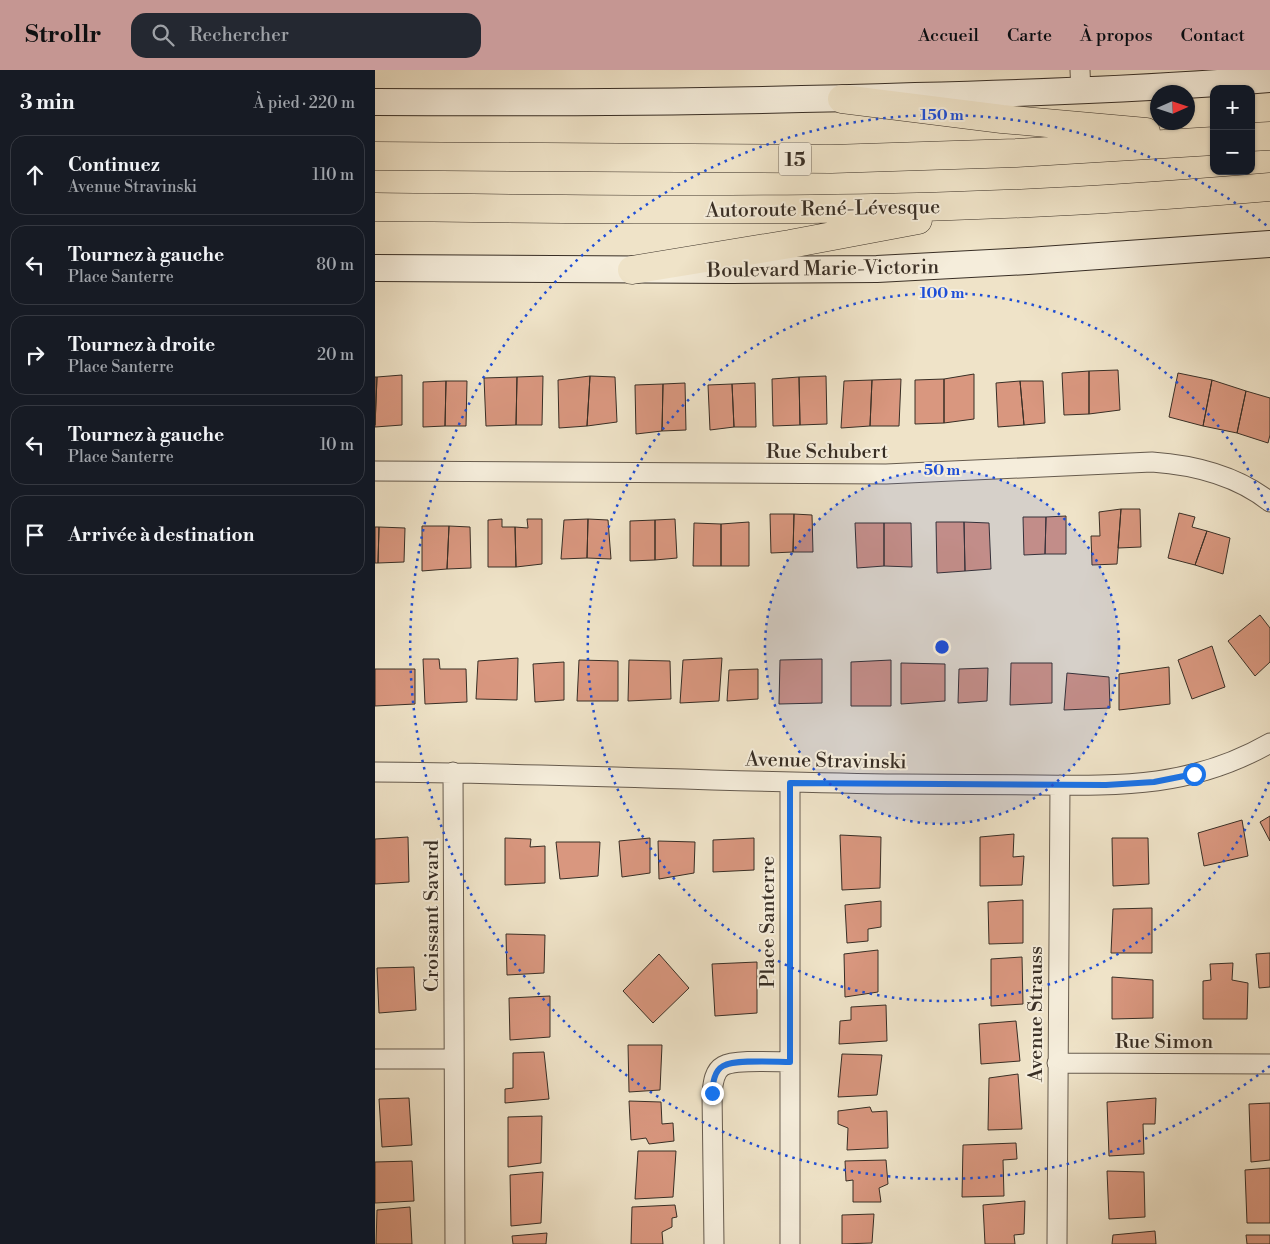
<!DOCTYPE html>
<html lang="fr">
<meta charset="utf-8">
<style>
body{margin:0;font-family:"Libre Bodoni",serif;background:#242831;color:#f1f3f6}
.controls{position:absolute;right:15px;top:15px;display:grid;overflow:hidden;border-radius:10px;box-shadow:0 1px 4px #0004}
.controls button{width:45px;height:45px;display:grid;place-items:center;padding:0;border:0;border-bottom:1px solid #363941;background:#171b24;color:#f1f3f6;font:25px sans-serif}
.compass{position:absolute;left:775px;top:15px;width:45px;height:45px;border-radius:50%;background:#171b24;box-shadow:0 1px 4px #0004;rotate:87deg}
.stop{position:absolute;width:15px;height:15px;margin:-11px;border:4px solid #1a73e8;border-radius:50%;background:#fff}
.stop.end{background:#1a73e8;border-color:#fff;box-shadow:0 1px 5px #0008}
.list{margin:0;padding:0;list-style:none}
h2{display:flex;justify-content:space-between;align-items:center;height:65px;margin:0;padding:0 20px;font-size:21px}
h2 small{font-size:16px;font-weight:400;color:#9ea1a6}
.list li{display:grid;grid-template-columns:32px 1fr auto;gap:15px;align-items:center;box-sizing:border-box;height:80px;margin:0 10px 10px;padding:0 10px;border:1px solid #363941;border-radius:15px}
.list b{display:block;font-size:19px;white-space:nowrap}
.list p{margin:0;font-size:16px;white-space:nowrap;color:#9ea1a6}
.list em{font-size:16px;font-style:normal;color:#9ea1a6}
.icon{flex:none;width:28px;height:28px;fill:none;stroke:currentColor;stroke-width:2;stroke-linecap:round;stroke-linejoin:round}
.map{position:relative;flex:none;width:895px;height:1174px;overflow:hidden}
header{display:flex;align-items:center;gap:30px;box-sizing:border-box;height:70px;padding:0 25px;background:#c59692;color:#111}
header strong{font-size:24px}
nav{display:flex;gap:28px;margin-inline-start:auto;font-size:18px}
.search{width:350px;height:45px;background:#242831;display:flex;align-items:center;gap:12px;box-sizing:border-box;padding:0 18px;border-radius:15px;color:#9ea1a6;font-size:19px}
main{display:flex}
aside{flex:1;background:#171b24}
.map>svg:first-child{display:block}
</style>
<header>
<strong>Strollr</strong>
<div class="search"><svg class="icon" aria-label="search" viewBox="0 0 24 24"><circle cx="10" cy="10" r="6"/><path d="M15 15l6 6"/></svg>Rechercher</div>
<nav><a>Accueil</a><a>Carte</a><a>À propos</a><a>Contact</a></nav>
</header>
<main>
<aside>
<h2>3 min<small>À pied · 220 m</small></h2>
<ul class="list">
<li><svg class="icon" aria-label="ahead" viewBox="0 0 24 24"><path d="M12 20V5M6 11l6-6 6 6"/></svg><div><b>Continuez</b><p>Avenue Stravinski</p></div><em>110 m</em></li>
<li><svg class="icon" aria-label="left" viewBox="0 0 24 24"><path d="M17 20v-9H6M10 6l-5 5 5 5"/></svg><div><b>Tournez à gauche</b><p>Place Santerre</p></div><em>80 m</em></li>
<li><svg class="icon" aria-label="right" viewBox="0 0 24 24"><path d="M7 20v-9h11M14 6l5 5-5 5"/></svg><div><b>Tournez à droite</b><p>Place Santerre</p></div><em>20 m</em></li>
<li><svg class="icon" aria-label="left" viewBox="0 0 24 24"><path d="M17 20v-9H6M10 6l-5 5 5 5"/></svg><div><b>Tournez à gauche</b><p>Place Santerre</p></div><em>10 m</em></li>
<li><svg class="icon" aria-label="arrive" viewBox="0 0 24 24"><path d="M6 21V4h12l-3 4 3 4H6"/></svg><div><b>Arrivée à destination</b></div></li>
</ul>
</aside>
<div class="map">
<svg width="895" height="1174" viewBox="0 0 895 1174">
<rect width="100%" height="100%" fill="#efe3c8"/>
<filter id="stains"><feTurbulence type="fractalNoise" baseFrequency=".004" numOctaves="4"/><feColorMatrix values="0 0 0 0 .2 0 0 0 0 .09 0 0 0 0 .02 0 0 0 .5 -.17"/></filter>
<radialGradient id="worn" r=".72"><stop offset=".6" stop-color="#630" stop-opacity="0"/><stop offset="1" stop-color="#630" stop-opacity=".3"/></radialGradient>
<path fill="#d9977f" stroke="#382e25" d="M743,300L745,340L714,344V301Z
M714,301V344L689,345L687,303Z
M803,303L837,310L828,356L794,347Z
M599,304V349L569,353V309Z
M27,305V355L0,357L2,307Z
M168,306L167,355H141L142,307Z
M215,306L240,307L242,352L212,356Z
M215,306L212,356L184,358L183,310Z
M451,306L452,354L425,355L424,307Z
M0,307H2L0,355Z
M142,307L141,355L111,356L109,308Z
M424,307L425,355L398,356L397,309Z
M526,309L524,356H495L497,310Z
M569,309V353L540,354V310Z
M497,310L495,356L466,358L469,311Z
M837,310L871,321L862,363L828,356Z
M71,311H92L91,356H70Z
M71,311L70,356L48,357V312Z
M645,311H668L670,353L649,355Z
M645,311L649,355L623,357L621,313Z
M310,313L311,360L287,361L288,314Z
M380,313L381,357H359L357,314Z
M288,314L287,361L261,364L260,315Z
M357,314L359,357L335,360L333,315Z
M871,321L895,328V365L893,373L862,363Z
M746,439L742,494L717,495L716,466H725L724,442Z
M746,439H765L766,477L743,478Z
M804,443L820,447L817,457L832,461L820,495L793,488Z
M395,444H419L418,482L396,483Z
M419,444L437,445L438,482H418Z
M691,446V484H670L671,447Z
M648,447H671L670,484L649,485Z
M127,449V457H140L141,497H113V450Z
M152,449H167V494L141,497L140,457L153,458Z
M213,449L212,488L186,489L189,450Z
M213,449L233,450L236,489L212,488Z
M300,449L302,488L280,490V450Z
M280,450V490L255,491V451Z
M374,452V496H346V454Z
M561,452H589L590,501L562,503Z
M589,452L614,453L616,499L590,501Z
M319,453L346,454V496H318Z
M480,453H509V496L482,498Z
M509,453H536L537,497L509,496Z
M47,456H74L72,499L47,501Z
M74,456L95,457L96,498L72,499Z
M0,457H4L3,493H0Z
M4,457L30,458L29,492L3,493Z
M832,461L855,468L848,504L820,495Z
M885,545L895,558V592L880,606L853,571Z
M837,576L850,617L817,629L803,590Z
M143,588L142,630L101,629L103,591Z
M347,588L344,631L305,633L308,590Z
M48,589H64L65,599H91L92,632L50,634Z
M447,589V633L404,634L405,590Z
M204,590L243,591V631H202Z
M254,590L295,591L296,629L253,631Z
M516,590V636H476V592Z
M189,592V630L160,632L158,594Z
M526,593L570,594V631L526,634Z
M636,593H677V633L635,635Z
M794,597L795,634L744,640V604Z
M613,598L612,631L583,633L584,599Z
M0,599H40V634L0,636Z
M383,599V629L352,631L354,600Z
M692,603L734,607L735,638L689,640Z
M895,746V771L885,752Z
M867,750L873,786L829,796L823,763Z
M639,764L638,787L649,786L647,815L605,816V767Z
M465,765L506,767L505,818L467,820Z
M33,767L34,812L0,814V769Z
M130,768L156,769L155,777L170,776V813L130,815Z
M275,768V803L247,807L244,771Z
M379,768V800L338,802V770Z
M737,768H773L774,814L738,816Z
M283,771L320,772L319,803L284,809Z
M181,772H225L223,806L185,809Z
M648,830V873L614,874L613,832Z
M506,831V857L493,859V871L472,873L470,835Z
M777,838V883H736L738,839Z
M131,864L170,865L169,903L132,905Z
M503,880V922L470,927L469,884Z
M895,883V917L884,918L881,884Z
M284,884L314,918L278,953L248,921Z
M647,887L648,934L616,936V889Z
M382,892V943L340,946L337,894Z
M858,893L857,910L873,913L872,949H828V911L836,910L835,894Z
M39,897L41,940L4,943L2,898Z
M737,907L778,910V948L737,949Z
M175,926V967L135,970L134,928Z
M511,935L512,971L464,974L465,951L476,950V937Z
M641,951L645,991L606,994L604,954Z
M253,975H287L285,1020L254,1022Z
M169,982L174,1029L130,1033V1019L138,1018V983Z
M467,984L507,985L502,1025L463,1027Z
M643,1004L647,1059L613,1060L614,1008Z
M34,1028L37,1075L7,1077L4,1029Z
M781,1028L780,1054H768L769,1084L734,1086L732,1032Z
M254,1031L286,1032L287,1054L298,1053L299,1071L274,1074L271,1068L256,1070Z
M895,1033V1090L876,1092L874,1034Z
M495,1037L497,1042L512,1041L513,1078L472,1080L473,1058L463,1054V1041Z
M167,1046L166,1093L133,1097V1047Z
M641,1073L642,1089L628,1090L629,1126L587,1127L588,1075Z
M263,1081H301L298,1127L260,1129Z
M511,1090L513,1114L504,1118L506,1132H478V1110L471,1111L470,1091Z
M37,1091L39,1131L0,1133V1092Z
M895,1098V1153H872L870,1100Z
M732,1101L769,1102L770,1147L734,1149Z
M168,1102L166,1153L136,1156L135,1105Z
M650,1131L649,1164L639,1165L640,1174H610L608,1135Z
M300,1135L302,1147L297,1148V1157L287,1162L288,1174H256L257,1137Z
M35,1137L37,1174H1L2,1140Z
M499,1144L497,1173L467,1174V1145Z
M780,1161L781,1174H737L738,1165Z
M172,1163L171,1174H138L137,1166Z
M871,1165H895V1174H872Z"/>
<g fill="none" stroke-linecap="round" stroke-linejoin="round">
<g stroke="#665b4e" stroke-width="21">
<path id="street" d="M705,0L706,22
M0,401L511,404L777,392C820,395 861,405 895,432
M0,702C175,703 351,712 526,714C571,714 617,715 662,715C748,716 818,717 895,673
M78,702L80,1174
M415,713V1174
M0,989H79
M682,993L895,994
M339,1174L337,1023C338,1013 339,1001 348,996C360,989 400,992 415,992
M682,1174L685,715"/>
</g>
<g stroke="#382e25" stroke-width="28">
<path id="secondary" d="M0,32C180,33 360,32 540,26C659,23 777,19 895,9
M0,198L356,200L502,199L653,191L895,174"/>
</g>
<g stroke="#382e25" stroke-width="29">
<path id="highway" d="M467,29L627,49L771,62
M876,67L895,66
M0,86L456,89L641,83L839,71
M0,137C192,139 384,142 576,136C682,133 789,126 895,117
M257,200L415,174L543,150"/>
</g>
<use href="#street" stroke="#f5eddb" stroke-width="19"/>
<use href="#secondary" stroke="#f5eddb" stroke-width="26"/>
<use href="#highway" stroke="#efe3c8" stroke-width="28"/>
</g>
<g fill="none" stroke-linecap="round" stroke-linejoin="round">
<path stroke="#1a73e8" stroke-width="6" d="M337,1023C338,1013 339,1001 348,996C360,989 400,992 415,992V713L731,715L779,712L819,704"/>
</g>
<circle cx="567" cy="577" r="177" fill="#1d4ed8" fill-opacity=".12"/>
<g fill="none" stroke="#1d4ed8" stroke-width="2.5" stroke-dasharray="2.5 5">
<circle cx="567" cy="577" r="177"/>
<path d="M894 712A354 354 0 1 1 894 442"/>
<path d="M895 996A532 532 0 1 1 895 158"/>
</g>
<g text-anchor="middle" stroke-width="4" stroke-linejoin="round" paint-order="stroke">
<rect fill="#f5eddb" stroke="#71675c" stroke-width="1" x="404" y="72.5" width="32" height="33" rx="4"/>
<g font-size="19" font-weight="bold" fill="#382e25">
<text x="420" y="96">15</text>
</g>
<g font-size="20" fill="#382e25" stroke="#f5eddb">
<text transform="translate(448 138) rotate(-1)" y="7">Autoroute René-Lévesque</text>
<text transform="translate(448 198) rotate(-1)" y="7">Boulevard Marie-Victorin</text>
<text x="452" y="388">Rue Schubert</text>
<text transform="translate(451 690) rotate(1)" y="7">Avenue Stravinski</text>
<text transform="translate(56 846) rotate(-90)" y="7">Croissant Savard</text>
<text transform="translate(392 852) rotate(-90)" y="7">Place Santerre</text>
<text transform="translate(660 944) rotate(-90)" y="7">Avenue Strauss</text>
<text x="789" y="978">Rue Simon</text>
</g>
</g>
<circle cx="567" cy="577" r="8" fill="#1d4ed8" stroke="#f5eddb" stroke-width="2.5"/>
<g font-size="15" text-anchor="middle" font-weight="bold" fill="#1d4ed8" stroke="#f5eddb" stroke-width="4" stroke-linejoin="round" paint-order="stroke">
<text x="567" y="50">150 m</text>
<text x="567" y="228">100 m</text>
<text x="567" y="405">50 m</text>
</g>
<rect width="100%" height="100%" filter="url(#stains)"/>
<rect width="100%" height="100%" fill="url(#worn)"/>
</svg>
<div class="controls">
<button>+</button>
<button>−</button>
</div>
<svg class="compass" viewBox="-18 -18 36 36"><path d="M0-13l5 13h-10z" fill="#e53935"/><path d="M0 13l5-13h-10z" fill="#9ea1a6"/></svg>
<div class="stop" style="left:819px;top:704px"></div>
<div class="stop end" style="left:337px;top:1023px"></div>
</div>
</main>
